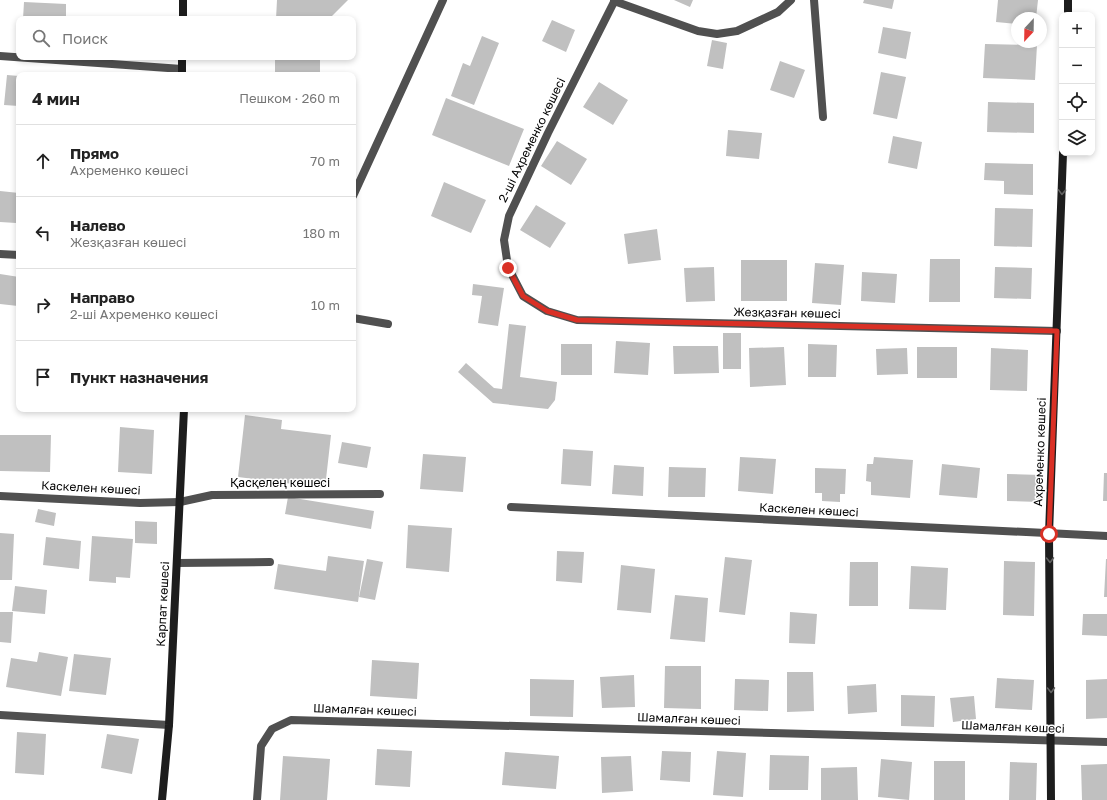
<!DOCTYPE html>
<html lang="ru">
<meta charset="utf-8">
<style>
body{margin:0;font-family:"Golos Text",sans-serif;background:#f6f6f6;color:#222}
.controls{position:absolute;right:12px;top:12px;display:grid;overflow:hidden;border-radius:8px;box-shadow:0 2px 6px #0003}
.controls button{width:36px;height:36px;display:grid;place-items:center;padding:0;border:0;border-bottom:1px solid #e0e0e0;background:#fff;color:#222;font:20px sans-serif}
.compass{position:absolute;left:1011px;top:12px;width:36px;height:36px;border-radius:50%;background:#fff;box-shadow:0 2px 6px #0003;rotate:202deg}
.stop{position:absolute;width:12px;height:12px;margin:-9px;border:3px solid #d93025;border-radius:50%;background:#fff}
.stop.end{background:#d93025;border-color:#fff;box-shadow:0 1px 4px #0008}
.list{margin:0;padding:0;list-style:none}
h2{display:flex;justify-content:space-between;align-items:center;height:52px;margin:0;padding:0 16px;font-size:17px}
h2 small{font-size:13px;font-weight:400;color:#767676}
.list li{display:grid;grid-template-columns:26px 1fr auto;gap:12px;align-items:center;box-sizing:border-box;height:72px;padding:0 16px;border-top:1px solid #e0e0e0}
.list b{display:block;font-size:15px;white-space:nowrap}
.list p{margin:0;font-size:13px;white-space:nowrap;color:#767676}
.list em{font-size:13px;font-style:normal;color:#767676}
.icon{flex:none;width:22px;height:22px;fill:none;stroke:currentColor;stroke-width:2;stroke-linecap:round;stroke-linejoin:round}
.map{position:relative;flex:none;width:1107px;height:800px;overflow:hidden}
.search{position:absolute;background:#fff;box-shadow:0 2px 6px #0003;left:16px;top:16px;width:340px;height:44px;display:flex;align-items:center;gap:10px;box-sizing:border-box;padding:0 14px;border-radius:8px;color:#767676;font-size:15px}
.panel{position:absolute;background:#fff;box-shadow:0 2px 6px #0003;left:16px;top:72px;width:340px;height:340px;border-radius:8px}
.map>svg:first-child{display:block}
</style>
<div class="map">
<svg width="1107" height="800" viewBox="0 0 1107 800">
<rect width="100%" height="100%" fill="#fff"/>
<path fill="#c0c0c0" d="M277,0H348L329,19H276Z
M674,0H693L690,7Z
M864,0H894L892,9L863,3Z
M998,0H1038L1036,18H1017V24L996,22Z
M24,2L66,4V19H23Z
M117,16L148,17V19H116Z
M552,20L575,30L566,52L542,41Z
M883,27L911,32L906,59L878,53Z
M482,36L499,43L474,105L451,96L463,63L470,66Z
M712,40L727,43L723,69L707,66Z
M985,44L1037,45L1035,80L983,78Z
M275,57H320V75H275Z
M780,61L805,70L794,98L770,90Z
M881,72L906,77L897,119L873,114Z
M7,75L19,76V106L4,105Z
M599,82L628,100L613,125L583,107Z
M446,98L524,129L509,166L432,135Z
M988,102L1034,103V133L987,132Z
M728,130L762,133L759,159L726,156Z
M893,136L922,142L917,169L888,163Z
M557,141L587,159L571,185L541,166Z
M985,163L1033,164V195L1004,194V181L984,180Z
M444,182L486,200L471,233L431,216Z
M0,191L19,193L16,223L0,222Z
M536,205L566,223L550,248L520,230Z
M995,208L1033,209L1032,247L994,246Z
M657,229L661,260L628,264L624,234Z
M930,259H960V302H929Z
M741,260H787V301H741Z
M815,263L844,265L841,305L812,303Z
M714,267L715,301L686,302L684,268Z
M995,267L1032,268L1031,299L994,298Z
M862,272L897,274L895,303L861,301Z
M0,274L19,277L18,306L0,304Z
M473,284L504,288L498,326L478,323L482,296L472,295Z
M509,324L526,326L520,377L557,382L555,400L548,409L493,403L458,372L466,363L494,388L502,389Z
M723,333H741V369H723Z
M616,341L650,343L648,375L614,373Z
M561,344H592V375H561Z
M808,344L837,345L836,377H808Z
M673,346H718L719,373L674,374Z
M784,347L786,385L750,387L749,348Z
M917,347H957V378H917Z
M907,348L908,374L877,375L876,349Z
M991,348L1028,350L1027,391L990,390Z
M245,415L282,420L281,429L331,435L325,488L238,477Z
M120,427L154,430L152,474L118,472Z
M0,435H51L50,472L0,471Z
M342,442L371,447L367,468L338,463Z
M563,449L593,451L591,486L561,484Z
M423,454L466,457L463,492L420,489Z
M740,457L776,459L773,494L738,491Z
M874,457L913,460L910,498L871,495V482L866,481L867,464H873Z
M942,464L980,468L977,498L939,495Z
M614,465L644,467L643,496L612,494Z
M669,467L706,468L705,497H668Z
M815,468L846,469L845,494H840V502L822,501V493H815Z
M1104,473H1107V501H1103Z
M1007,474L1041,475L1040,502L1007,501Z
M288,497L374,511L371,529L285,514Z
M38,509L56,513L54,526L35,522Z
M135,521L157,522V544L135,543Z
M408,525L452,528L449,572L406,568Z
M0,533L14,534L12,580H0Z
M92,536L133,539L130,578L116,577V583L89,581Z
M46,537L81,541L79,569L43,565Z
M557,551L584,552L582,583L556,581Z
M328,556L364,561L358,602L274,589L278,564L326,571Z
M725,557L752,560L745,615L719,612Z
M367,559L383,562L375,600L359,597Z
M1106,559H1107V597H1104Z
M1004,561L1035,562L1034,616L1003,615Z
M850,562H878V606H849Z
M621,565L655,569L651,613L617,610Z
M911,566L948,568L946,610L909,609Z
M15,586L47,590L45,614L12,611Z
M675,595L708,598L705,642L670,639Z
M0,612H13L11,643L0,642Z
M790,612L817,614L815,644L789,643Z
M1083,614H1107V636L1082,635Z
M39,652L68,657L61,696L6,687L11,658L37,662Z
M74,654L111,658L106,695L69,691Z
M372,660L419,663L417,699L370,696Z
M665,666H701V709L664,708Z
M787,672H813L814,711L787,712Z
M634,675L635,707L602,708L600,677Z
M997,678L1034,680L1032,710L995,708Z
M530,679L574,680L573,717L530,716Z
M735,679L769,680L768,711L734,710Z
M1107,679V718L1086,719V680Z
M876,684L877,712L848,714L847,686Z
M901,695L935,696L934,727L901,726Z
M974,696L976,719L953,722L950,698Z
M17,732L46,734L44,775L15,773Z
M107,734L139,739L132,774L101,768Z
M377,749L412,751L410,787L375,785Z
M662,751L691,752L690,782L660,780Z
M717,751L746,753L743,797L713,795Z
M505,752L559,756L556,789L502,785Z
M770,755L809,756L808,790H769Z
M283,756L330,759L327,800H280Z
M631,756L633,791L602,793L601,757Z
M881,759L912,762L909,800L878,797Z
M934,761H965V800H934Z
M1010,762L1037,763L1036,800H1009Z
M1107,764V800H1082L1081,765Z
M857,767L858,800H821V768Z"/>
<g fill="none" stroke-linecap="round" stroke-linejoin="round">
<path stroke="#505050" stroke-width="8" d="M814,0L823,117
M180,502L212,495L380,494
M177,563L270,562"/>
<path stroke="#505050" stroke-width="8" d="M615,0L548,133L509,216L504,240L508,267L523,296L547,311L577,320L1057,331
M614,1L698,31L717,34L737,31L778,12L791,0
M0,56L182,69
M353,196L443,0
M0,254L19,255
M353,318L388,324
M0,496L140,503L180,502
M511,507L1107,536
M0,715L169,725
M257,800L261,746L272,729L291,720L1107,742"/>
<path stroke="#1d1d1d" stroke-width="8" d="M1068,15V0
M183,19V0
M182,75V57
M162,800L169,725L184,409
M1051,800L1049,534L1063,153"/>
</g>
<defs><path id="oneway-chevron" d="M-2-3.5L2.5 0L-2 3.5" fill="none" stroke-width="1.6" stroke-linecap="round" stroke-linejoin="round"/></defs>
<g stroke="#616161">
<use href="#oneway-chevron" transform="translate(1062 192) rotate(92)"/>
<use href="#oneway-chevron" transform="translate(1050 560) rotate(89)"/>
<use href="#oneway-chevron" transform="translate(1051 690) rotate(89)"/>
</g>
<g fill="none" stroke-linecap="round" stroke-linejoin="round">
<path stroke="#d93025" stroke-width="5" d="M508,268L523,296L547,311L577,320L1057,331L1049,534"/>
</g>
<g text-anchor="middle" stroke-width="3" stroke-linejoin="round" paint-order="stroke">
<g font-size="12" fill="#000" stroke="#fff">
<text transform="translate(532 140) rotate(-64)" y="4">2-ші Ахременко көшесі</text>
<text transform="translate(787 313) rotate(1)" y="4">Жезқазған көшесі</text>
<text transform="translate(1040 452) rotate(-88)" y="4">Ахременко көшесі</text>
<text x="280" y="487">Қасқелең көшесі</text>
<text transform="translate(91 488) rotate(3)" y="4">Каскелен көшесі</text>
<text transform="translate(809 510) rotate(3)" y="4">Каскелен көшесі</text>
<text transform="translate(163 604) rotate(-87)" y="4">Карпат көшесі</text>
<text transform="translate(365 710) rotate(2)" y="4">Шамалған көшесі</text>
<text transform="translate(689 719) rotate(2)" y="4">Шамалған көшесі</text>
<text transform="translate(1013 727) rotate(2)" y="4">Шамалған көшесі</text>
</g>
</g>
</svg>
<div class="controls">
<button>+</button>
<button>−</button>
<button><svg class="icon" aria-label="locate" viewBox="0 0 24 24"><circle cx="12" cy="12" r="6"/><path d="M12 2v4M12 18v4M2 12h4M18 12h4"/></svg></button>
<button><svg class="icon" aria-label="layers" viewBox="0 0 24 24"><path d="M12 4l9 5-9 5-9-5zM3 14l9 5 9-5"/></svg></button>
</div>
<svg class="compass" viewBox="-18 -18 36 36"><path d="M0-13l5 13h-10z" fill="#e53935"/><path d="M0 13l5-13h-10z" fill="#767676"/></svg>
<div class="stop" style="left:1049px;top:534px"></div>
<div class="stop end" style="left:508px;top:268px"></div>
<div class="search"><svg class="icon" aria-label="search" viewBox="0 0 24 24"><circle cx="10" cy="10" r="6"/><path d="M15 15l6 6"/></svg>Поиск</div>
<section class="panel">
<h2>4 мин<small>Пешком · 260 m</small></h2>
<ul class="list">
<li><svg class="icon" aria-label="ahead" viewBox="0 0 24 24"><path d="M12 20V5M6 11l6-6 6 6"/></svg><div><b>Прямо</b><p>Ахременко көшесі</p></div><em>70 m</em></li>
<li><svg class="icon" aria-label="left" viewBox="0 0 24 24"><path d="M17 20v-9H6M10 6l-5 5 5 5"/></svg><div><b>Налево</b><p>Жезқазған көшесі</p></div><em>180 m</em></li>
<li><svg class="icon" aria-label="right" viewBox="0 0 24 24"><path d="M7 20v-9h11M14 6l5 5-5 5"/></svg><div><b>Направо</b><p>2-ші Ахременко көшесі</p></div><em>10 m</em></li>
<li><svg class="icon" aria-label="arrive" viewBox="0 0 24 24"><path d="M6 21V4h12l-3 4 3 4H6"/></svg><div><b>Пункт назначения</b></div></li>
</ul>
</section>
</div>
